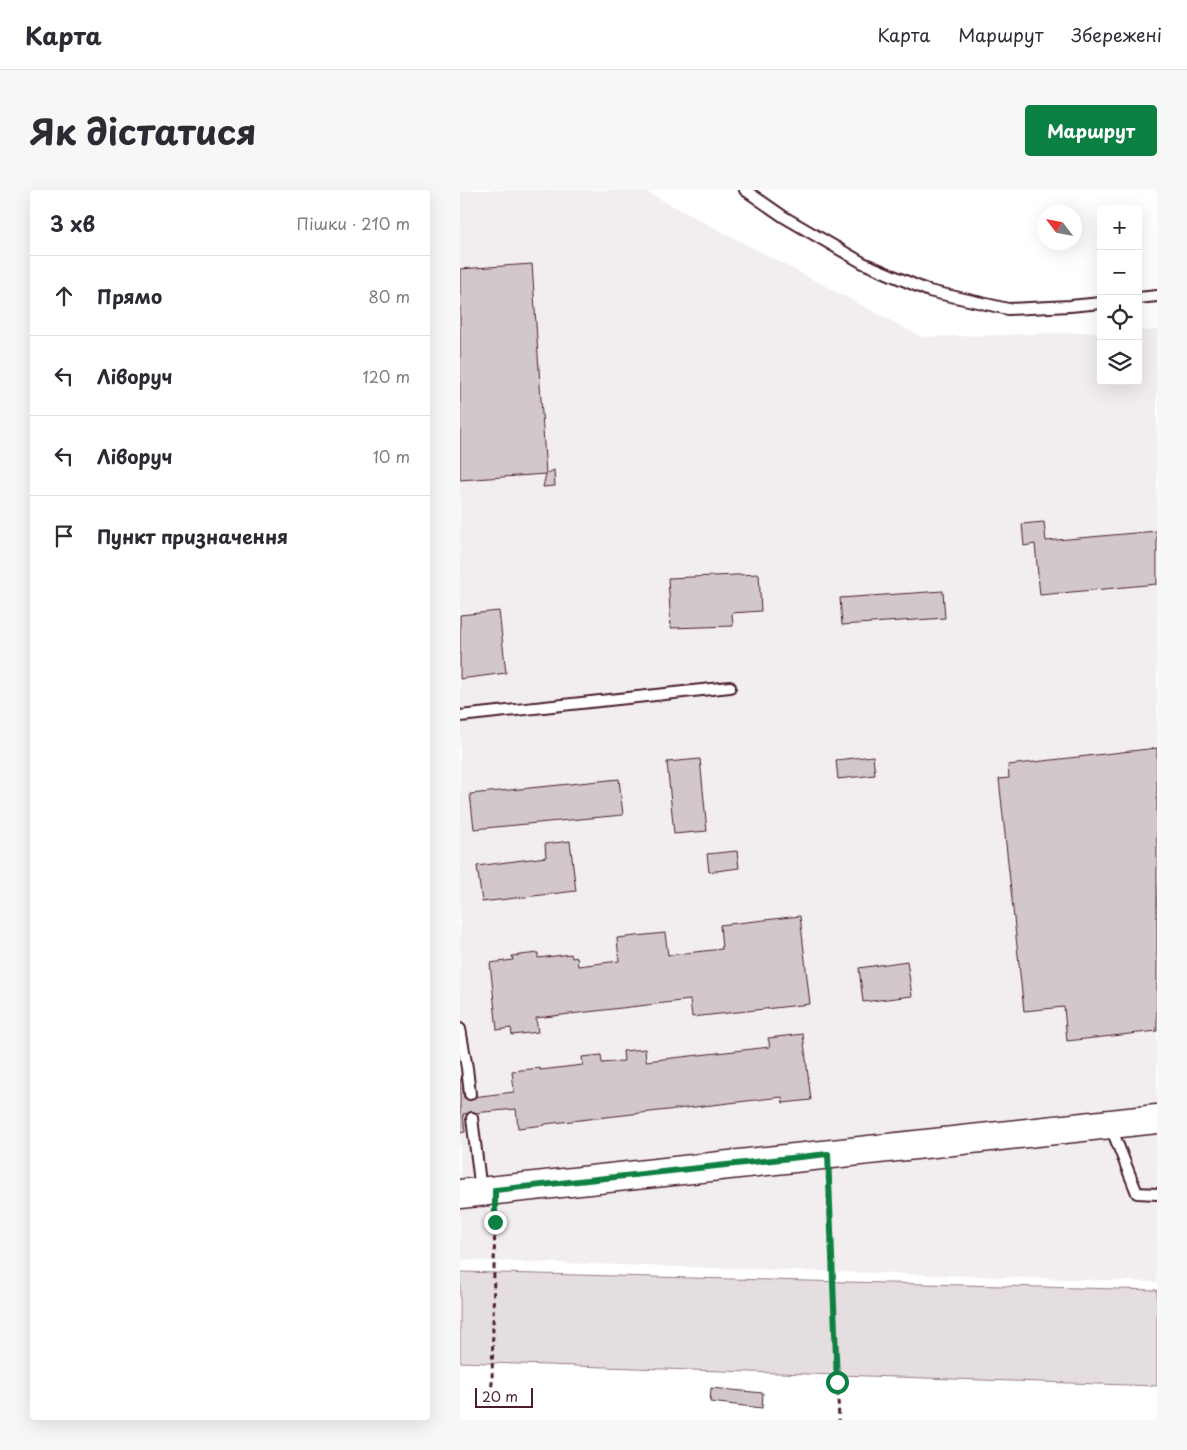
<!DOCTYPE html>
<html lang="uk">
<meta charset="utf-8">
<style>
body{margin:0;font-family:"Playpen Sans",sans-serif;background:#f7f7f7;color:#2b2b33}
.controls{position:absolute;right:15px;top:15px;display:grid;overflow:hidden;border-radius:5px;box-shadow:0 5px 20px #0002}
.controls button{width:45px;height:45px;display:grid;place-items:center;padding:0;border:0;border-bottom:1px solid #e1e1e2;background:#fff;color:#2b2b33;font:25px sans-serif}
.compass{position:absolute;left:577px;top:15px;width:45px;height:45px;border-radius:50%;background:#fff;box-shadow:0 5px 20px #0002;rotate:302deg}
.scale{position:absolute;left:15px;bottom:12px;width:58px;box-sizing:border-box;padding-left:5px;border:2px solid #4a1f2b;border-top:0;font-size:14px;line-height:18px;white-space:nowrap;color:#4a1f2b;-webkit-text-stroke:4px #fff;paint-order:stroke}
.stop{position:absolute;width:15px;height:15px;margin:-11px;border:4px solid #0b8043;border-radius:50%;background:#fff}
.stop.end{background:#0b8043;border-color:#fff;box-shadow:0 1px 5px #0008}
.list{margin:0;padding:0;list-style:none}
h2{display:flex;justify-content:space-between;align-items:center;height:65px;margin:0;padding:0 20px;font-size:21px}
h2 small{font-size:16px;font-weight:400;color:#7c7c81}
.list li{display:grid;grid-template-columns:32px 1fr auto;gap:15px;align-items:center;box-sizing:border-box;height:80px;padding:0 20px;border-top:1px solid #e1e1e2}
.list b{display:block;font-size:19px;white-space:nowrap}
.list em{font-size:16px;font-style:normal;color:#7c7c81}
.icon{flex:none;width:28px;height:28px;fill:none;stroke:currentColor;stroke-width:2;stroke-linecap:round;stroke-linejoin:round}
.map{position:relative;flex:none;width:697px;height:1230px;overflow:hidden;border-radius:5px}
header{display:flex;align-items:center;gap:30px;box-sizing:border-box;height:70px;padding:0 25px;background:#fff;border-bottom:1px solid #e1e1e2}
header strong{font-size:24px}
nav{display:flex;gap:28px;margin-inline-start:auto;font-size:18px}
.intro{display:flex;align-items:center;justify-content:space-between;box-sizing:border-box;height:120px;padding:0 30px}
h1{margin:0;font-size:35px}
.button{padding:12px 22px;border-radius:5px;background:#0b8043;color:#fff;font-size:18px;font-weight:700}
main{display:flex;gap:30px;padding:0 30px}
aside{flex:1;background:#fff;border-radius:5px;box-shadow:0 5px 20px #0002}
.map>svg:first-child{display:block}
</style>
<header>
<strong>Карта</strong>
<nav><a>Карта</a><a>Маршрут</a><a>Збережені</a></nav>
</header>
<div class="intro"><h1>Як дістатися</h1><a class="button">Маршрут</a></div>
<main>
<aside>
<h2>3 хв<small>Пішки · 210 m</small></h2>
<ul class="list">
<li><svg class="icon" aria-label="ahead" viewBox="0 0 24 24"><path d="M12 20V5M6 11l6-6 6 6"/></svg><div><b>Прямо</b></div><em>80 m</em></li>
<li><svg class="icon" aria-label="left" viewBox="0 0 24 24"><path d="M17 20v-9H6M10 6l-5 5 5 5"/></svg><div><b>Ліворуч</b></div><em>120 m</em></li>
<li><svg class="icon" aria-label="left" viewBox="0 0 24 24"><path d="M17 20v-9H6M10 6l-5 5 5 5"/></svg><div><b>Ліворуч</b></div><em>10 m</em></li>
<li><svg class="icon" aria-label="arrive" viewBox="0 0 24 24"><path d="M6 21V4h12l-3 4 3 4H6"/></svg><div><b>Пункт призначення</b></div></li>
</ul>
</aside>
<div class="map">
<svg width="697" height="1230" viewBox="0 0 697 1230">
<rect width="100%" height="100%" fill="#fff"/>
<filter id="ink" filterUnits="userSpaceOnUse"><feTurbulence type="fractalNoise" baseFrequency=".02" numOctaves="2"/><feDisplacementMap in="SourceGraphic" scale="10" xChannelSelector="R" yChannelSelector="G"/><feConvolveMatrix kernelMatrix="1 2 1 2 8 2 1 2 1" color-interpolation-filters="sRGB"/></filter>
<g filter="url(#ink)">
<path fill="#f2eeef" d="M0,0H183L462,147L641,142V191H678V141L697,140V1092L0,1070Z"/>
<path fill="#e5dee0" stroke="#987e86" d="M0,1082L697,1100V1196L0,1172Z"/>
<path fill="#d2c7cb" stroke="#4a1f2b" d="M72,74L86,284L0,290V79Z
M94,280L95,296L83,297L86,284Z
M584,332L586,351L697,341V394L580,405L575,354L564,356L562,334Z
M299,384L301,421L272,423L273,436L211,438L208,388Z
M483,401L485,428L382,435L380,408Z
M39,421L46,483L0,489V425Z
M697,558V841L607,851L604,817L564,821L539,589L549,588L548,575Z
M413,566L415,585L378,589L376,570Z
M240,569L247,641L214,644L207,572Z
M159,589L163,625L14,639L10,604Z
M110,651L116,701L22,712L17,676L86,667L85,654Z
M277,661L279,678L249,682L247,664Z
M340,726L350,814L232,827L230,810L76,828L78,842L52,845L51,838L37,840L30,773L53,770L52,766L78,763V768L111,764L112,768L117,767L118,776L159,771L157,748L205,743L208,765L262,759L260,735Z
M447,771L452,806L403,812L399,778Z
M343,844L351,910L323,913L322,907L85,934V935L58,938L56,919L3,924L5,942L0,943V889H2L4,908L54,902L52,881L80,878V880L123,875L122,867L141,865L142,873L164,871L163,861L185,859L186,871L310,857L308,848Z
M251,1198L303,1203L302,1218L250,1212Z"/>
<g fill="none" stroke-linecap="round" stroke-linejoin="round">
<g stroke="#4a1f2b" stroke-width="14">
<path id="service" d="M285,0L324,27L403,73L469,101L548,119L610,116L641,113
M678,108L697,106
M0,526L270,497
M0,839L7,878L10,904
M12,928L21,1001
M650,935L677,1003L697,1004"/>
</g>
<g stroke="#4a1f2b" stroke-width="31">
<path id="secondary" d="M0,1004L697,929"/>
</g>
<path stroke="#4a1f2b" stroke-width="3" stroke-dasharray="5 4" stroke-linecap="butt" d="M368,986L379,1230
M29,1214L32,1193L35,1022"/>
<use href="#service" stroke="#fff" stroke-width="10"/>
<use href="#secondary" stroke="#fff" stroke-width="28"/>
</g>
</g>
<g fill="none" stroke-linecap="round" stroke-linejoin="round" filter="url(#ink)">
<path stroke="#0b8043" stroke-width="6" d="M35,1032V1000L368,964L377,1192"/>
</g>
</svg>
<div class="controls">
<button>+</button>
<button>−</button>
<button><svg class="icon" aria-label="locate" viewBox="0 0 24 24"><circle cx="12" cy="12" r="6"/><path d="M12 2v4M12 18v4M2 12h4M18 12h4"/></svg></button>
<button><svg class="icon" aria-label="layers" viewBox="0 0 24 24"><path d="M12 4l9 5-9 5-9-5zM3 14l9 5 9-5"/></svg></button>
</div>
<svg class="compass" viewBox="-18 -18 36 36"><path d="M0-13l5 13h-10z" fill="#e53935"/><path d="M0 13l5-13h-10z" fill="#7c7c81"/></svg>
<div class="scale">20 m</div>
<div class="stop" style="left:377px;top:1192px"></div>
<div class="stop end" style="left:35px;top:1032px"></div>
</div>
</main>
